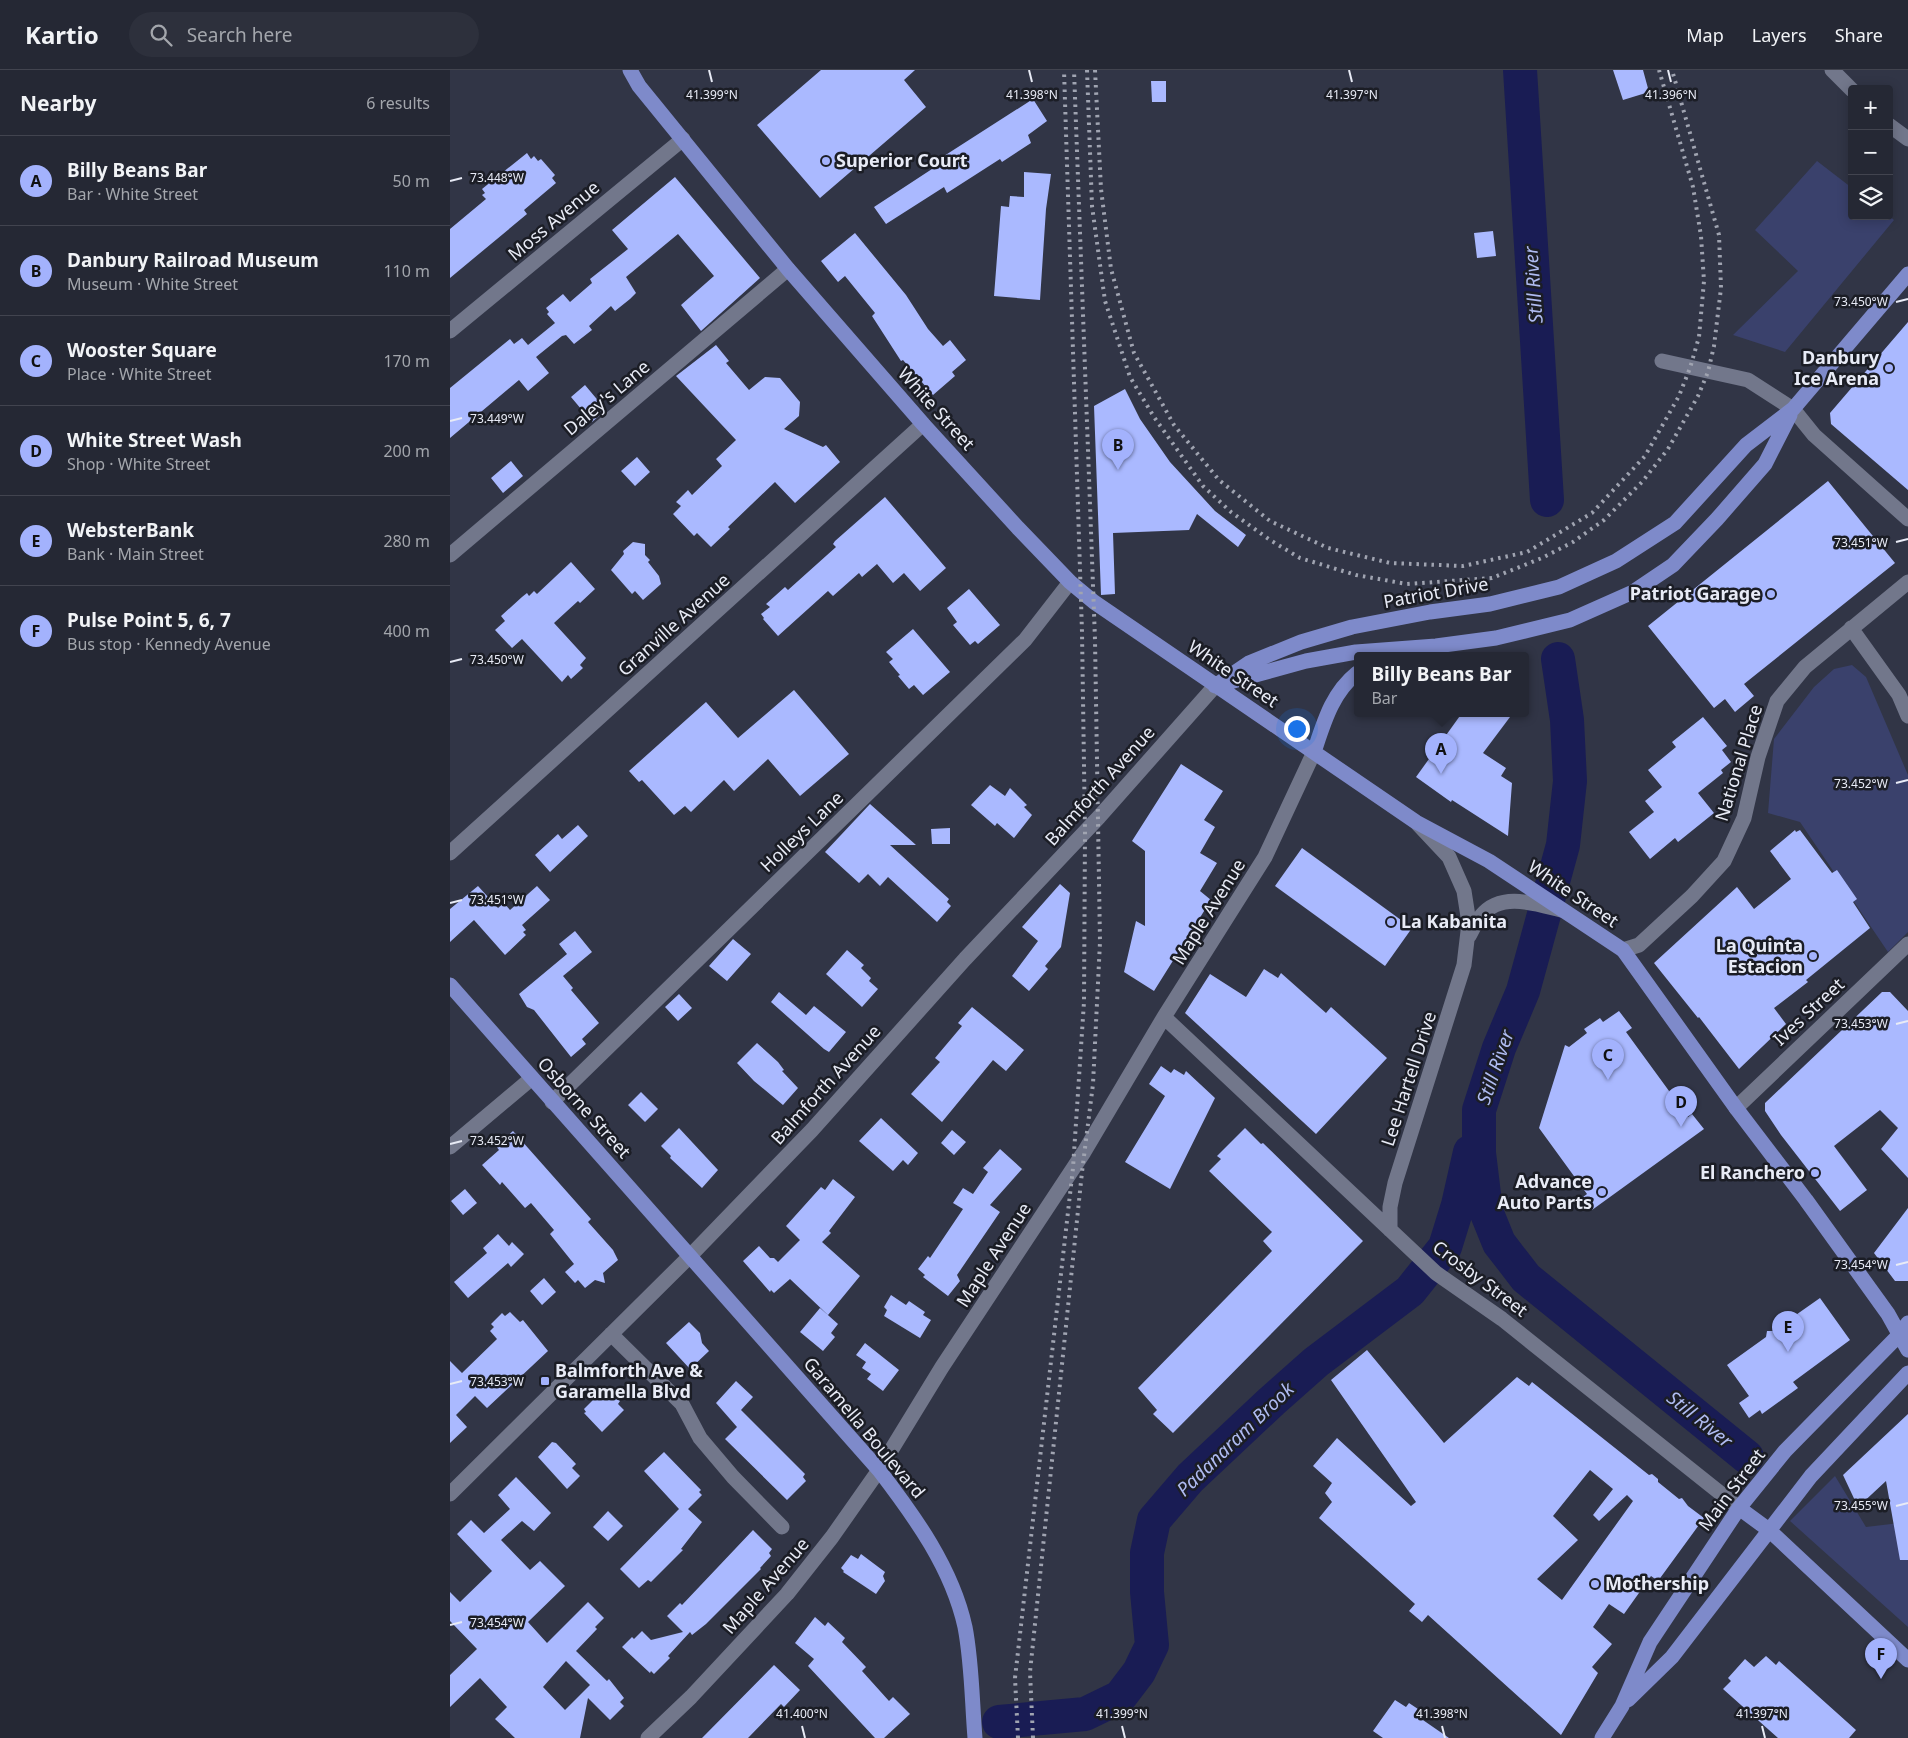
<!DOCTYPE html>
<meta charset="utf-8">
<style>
body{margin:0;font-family:"Noto Sans",sans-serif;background:#2d303c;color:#f1f3f6}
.controls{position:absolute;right:15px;top:15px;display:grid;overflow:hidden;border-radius:5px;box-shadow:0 2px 12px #0003}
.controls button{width:45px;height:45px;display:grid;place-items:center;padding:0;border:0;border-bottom:1px solid #42444f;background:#252834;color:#f1f3f6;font:25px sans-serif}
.you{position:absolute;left:846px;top:658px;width:18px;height:18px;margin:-12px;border:4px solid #fff;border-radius:50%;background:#1a73e8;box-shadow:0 0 0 8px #1a73e833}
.badge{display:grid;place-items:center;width:32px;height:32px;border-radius:50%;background:#a3b2fd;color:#111;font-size:16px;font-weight:700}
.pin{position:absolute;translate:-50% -41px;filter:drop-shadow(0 1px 2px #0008)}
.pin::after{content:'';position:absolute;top:26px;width:18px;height:15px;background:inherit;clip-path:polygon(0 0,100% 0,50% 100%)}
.popup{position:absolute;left:904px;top:582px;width:175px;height:65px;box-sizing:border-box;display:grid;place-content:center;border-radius:5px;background:#252834;filter:drop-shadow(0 1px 4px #0005);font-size:16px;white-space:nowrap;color:#a3a6ac}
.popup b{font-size:19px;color:#f1f3f6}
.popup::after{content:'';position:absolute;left:50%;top:100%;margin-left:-10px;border:10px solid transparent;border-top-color:#252834}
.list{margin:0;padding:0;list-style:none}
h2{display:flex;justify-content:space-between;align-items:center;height:65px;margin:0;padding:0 20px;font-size:21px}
h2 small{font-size:16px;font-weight:400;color:#a3a6ac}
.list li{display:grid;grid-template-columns:32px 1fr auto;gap:15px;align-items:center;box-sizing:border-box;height:90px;padding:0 20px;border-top:1px solid #42444f}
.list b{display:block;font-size:19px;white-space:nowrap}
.list p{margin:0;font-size:16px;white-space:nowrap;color:#a3a6ac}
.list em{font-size:16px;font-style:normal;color:#a3a6ac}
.icon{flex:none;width:28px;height:28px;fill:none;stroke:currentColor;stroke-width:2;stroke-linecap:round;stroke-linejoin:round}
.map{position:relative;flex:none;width:1458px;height:1668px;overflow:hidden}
header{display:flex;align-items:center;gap:30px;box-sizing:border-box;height:70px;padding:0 25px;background:#252834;border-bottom:1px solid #42444f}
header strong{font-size:24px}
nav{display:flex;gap:28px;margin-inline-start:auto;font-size:18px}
.search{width:350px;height:45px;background:#2d303c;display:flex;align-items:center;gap:12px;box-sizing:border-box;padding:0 18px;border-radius:28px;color:#a3a6ac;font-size:19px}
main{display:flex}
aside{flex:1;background:#252834}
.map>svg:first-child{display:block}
</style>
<header>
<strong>Kartio</strong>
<div class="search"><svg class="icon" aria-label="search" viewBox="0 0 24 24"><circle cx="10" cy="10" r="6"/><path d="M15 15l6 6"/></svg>Search here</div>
<nav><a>Map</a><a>Layers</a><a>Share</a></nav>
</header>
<main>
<aside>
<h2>Nearby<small>6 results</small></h2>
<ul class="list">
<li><span class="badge">A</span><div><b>Billy Beans Bar</b><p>Bar · White Street</p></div><em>50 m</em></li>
<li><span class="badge">B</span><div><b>Danbury Railroad Museum</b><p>Museum · White Street</p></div><em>110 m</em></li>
<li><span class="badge">C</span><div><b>Wooster Square</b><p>Place · White Street</p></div><em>170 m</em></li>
<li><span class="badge">D</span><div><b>White Street Wash</b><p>Shop · White Street</p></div><em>200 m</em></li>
<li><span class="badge">E</span><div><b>WebsterBank</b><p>Bank · Main Street</p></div><em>280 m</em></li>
<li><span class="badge">F</span><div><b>Pulse Point 5, 6, 7</b><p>Bus stop · Kennedy Avenue</p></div><em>400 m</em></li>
</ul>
</aside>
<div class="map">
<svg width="1458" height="1668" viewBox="0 0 1458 1668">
<rect width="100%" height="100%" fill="#313546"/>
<path fill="#3a416c" d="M1367,91L1402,118V146H1439L1444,150L1335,282L1283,265L1348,201L1305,160Z
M1402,595L1416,607L1458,705V862L1438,882L1350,752L1318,743L1324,669L1364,617L1384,599Z
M1385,1406L1416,1457L1458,1452V1557L1340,1451Z"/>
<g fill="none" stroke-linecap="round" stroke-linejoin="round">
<path stroke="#191c54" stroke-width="34" d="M1070,0L1097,430
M1108,589L1117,650L1120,711L1113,775L1073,921L1049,978L1029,1040V1083L1036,1141L1049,1173L1076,1208L1297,1387
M549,1652L635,1644L670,1627L689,1602L702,1575L697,1522V1483L704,1450L740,1408L822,1331L866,1292L960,1221L995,1177L1008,1135L1020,1082"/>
</g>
<path fill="#aab9ff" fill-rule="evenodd" d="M371,0H465L454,10L476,37L370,128L307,55Z
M1163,0H1193L1199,22L1173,30Z
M701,11H716V32H702Z
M583,29L597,51L578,65L581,73L552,92L550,89L497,123L494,117L436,154L424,137L482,99L480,95Z
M77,83L81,89L84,86L88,91L91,89L105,105L102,108L106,113L74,140L77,144L0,208V159L36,129L32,125L35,123L32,119Z
M574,102L601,104L596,139L590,230L544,226L551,136L559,137L560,126L574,127Z
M225,107L310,208L251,261L231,235L264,206L228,164L176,207L186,223L180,229L165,241L161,236L139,256L142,260L124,274L116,265L112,266L86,287L99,303L78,321L69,310L0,368V318L60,269L64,274L72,268L78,275L105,253L97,244L99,242L96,238L113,224L120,232L142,213L140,209L178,179L162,160Z
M1043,161L1046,186L1027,188L1024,163Z
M405,163L456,225L478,259L493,276L500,270L516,290L502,302L505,306L483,325L453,290L451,291L422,246L425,243L395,206L388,212L371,191Z
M1458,252V420L1381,354L1380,343Z
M266,275L279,291L276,293L299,320L315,307L330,308L350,332L349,346L334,359L373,377L376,375L390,392L345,433L325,412L278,457L280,459L261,477L247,463L244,466L223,444L231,436L226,432L238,420L242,425L272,396L266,389L286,370L226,306Z
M135,315L156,340L142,352L121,327Z
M675,319L690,349L720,392L765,441L796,465L788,477L747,444L739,460L663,463L665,524L651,525L644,336Z
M187,387L200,402L185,416L171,401Z
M61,391L73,406L53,423L41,408Z
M1378,411L1445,493L1294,614L1304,626L1285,642L1275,629L1264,638L1198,556Z
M435,427L496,498L470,521L454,503L443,513L427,494L412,507L409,503L383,526L378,521L328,566L313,549L314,548L311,544L320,537L316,534L335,517L338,520L386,477L383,474L385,471Z
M183,472L195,474V485L200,490L198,492L209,506L211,514L193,530L185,521L182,524L161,500L174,484L173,481Z
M121,492L145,519L130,533L128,531L104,553L136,588L130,595L133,598L121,609L118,605L112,612L72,569L62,578L45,560L55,551L51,546L72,527L77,523L79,526L84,521L87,524Z
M519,519L550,555L528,574L525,571L520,575L503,555L507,552L497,538Z
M463,559L500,602L473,625L464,615L459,619L448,606L450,605L439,592L443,589L436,582Z
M344,620L399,684L350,726L318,689L284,721L274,710L241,742L235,736L224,745L192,710L189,712L179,701L256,632L288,668Z
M1012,643H1063L1033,683L1056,698L1051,706L1062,713L1058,766L1002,730L1001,732L966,707Z
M1253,647L1277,676L1272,680L1281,692L1271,700L1273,703L1248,723L1264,743L1228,772L1225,768L1200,789L1179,762L1204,742L1195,731L1212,717L1198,700L1226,677L1222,672Z
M731,694L773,721L754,750L765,757L750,783L767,793L750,821L761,830L704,921L674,902L686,851L695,856V781L682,771Z
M540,715L555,726L560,718L577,735L574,737L582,745L564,768L547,753L545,756L521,735Z
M420,734L466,775H440L499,829L497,832L501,836L487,852L438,807L430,816L418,804L409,813L375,782Z
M128,755L138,766L100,802L85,785L108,764L112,769Z
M500,758V774H482L481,759Z
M1345,760L1346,762L1350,760L1382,803L1387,800L1407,829L1403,832L1420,858L1356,910L1358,912L1324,938L1336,954L1289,999L1249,947L1248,948L1204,893L1287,817L1304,839L1341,809L1320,781Z
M852,778L962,858L935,896L825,816Z
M610,814L620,823L611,877L595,896L598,899L579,921L562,906L588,871L572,857Z
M28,816L48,838L54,833L60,840L87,816L100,830L72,855L76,860L73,862L76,865L55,885L24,850L0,872V839Z
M125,861L142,882L113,906L123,918L121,920L149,953L132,969L136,974L121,987L84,940L77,937L69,924L117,884L109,874Z
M283,869L301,884L277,911L259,896Z
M397,880L414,895L411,898L421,908L419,911L428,919L412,937L376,904Z
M814,899L828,908L831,903L876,943L881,937L937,988L866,1064L735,943L760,904L796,927Z
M329,922L356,945L364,936L396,962L379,982L374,979L321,932Z
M1432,922H1440L1458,941V1108L1431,1079L1448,1058L1430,1040L1384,1076L1417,1120L1390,1141L1331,1065L1315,1041V1033Z
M229,924L242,938L228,951L215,937Z
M522,937L574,980L556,1001L543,990L492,1052L461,1024L490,992L485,988L512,956L508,953Z
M1169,941L1182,958L1176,962L1238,1047L1242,1044L1254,1059L1142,1140L1133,1127L1137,1124L1089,1058L1115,975L1119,977L1137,963L1134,959L1150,948L1153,952Z
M307,973L328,992L334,1000L332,1001L348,1018L333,1035L304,1011L287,993Z
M711,996L721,1003L724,999L734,1005L736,1001L765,1028L720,1119L675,1092L715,1026L699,1014Z
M191,1022L208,1039L195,1052L178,1035Z
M431,1048L468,1083L458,1095L453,1090L443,1101L409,1071Z
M229,1058L268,1100L252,1118L220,1088L221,1086L211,1076Z
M795,1058L811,1074L813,1073L913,1171L723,1363L703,1344L707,1340L688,1318L822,1181L813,1171L822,1162L759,1101L771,1089L767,1086Z
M502,1060L516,1072L504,1085L491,1073Z
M63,1061L141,1149L138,1152L163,1180L168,1190L153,1203L155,1213L145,1210L135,1218L128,1210L125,1213L115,1202L124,1194L100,1164L104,1160L81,1133L75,1138L52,1112L50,1115L32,1095L49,1080L46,1076Z
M550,1079L572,1099L540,1135L550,1142L507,1205L510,1211L498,1226L473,1207L475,1205L468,1199L478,1186L480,1188L513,1139L503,1133L513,1118L523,1124L538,1102L533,1098Z
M383,1109L405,1127L379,1161L381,1163L372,1172L410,1206L378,1245L340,1209L324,1223L321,1220L320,1222L293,1191L309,1176L320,1188H324L328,1192L350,1170L336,1156L371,1117L375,1120Z
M15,1119L27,1133L13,1145L1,1131Z
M1458,1138V1211H1445L1424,1183Z
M48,1164L59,1176L62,1172L74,1184L61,1197L58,1193L18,1228L4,1212L37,1183L33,1178Z
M94,1208L106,1222L92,1235L80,1221Z
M441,1225L456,1235L459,1231L475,1242L473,1245L481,1250L470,1268L434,1246L437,1240L434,1237Z
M1370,1228L1400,1270L1343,1312L1348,1318L1312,1344L1310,1340L1299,1348L1289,1333L1299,1326L1277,1295L1316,1267L1317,1261H1323Z
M370,1238L388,1254L381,1263L385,1267L373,1281L350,1262Z
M60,1242L70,1252L73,1250L98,1281L37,1338L25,1326L6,1345L17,1357L0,1373V1291L12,1303L47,1269L40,1261L44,1257L41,1254L52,1243L55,1246Z
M239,1252L250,1263L252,1273L259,1281L240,1299L216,1273Z
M415,1273L449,1300L433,1321L417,1309L421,1304L412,1298L416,1292L406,1285Z
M917,1280L994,1373L1067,1307L1079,1316L1082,1312L1199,1405L1202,1404L1208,1409V1412L1229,1429L1232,1428L1238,1436L1254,1448L1208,1511L1201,1506L1174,1544L1159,1534L1143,1557L1162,1574L1142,1597L1148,1603L1111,1665L978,1545L972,1552L959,1541L965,1534L869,1448L882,1432L875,1423L882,1413L863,1396L887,1368L961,1436L966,1432L881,1310ZM1140,1400L1163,1419L1143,1445L1149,1451L1177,1425L1183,1431L1112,1530L1087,1509L1128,1470L1103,1446Z
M286,1311L303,1327L291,1340L355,1404L353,1407L356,1411L337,1430L275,1369L287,1357L266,1333Z
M156,1317L170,1331L168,1334L174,1340L152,1362L134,1343L136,1342L134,1339Z
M1458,1344V1490H1450L1436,1411L1408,1437L1393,1405Z
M102,1372L106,1373L126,1394L122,1398L130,1406L117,1419L88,1387Z
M214,1382L251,1420L249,1422L252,1425L238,1439L252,1452L231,1479L233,1480L201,1512L198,1510L189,1518L170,1499L229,1439L194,1401Z
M66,1407L101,1443L84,1461L72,1451L51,1470L80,1500L90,1491L115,1516L78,1552L97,1573L138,1532L154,1548L145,1557L147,1559L126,1581L157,1611L159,1609L174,1628L170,1632L174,1636L160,1650L138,1628L130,1668H65L45,1649L57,1637L30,1608L0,1637V1605L27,1579L0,1551V1522L10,1532L42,1501L7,1464L21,1450L34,1463L60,1439L48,1425ZM116,1591L140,1615L115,1640L93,1617Z
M158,1441L173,1456L158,1471L143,1457Z
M303,1460L322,1479L319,1483L321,1486L310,1498L311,1499L256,1554L242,1565L240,1562L218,1586L220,1588L204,1604L201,1601L200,1603L172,1577L182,1567L184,1569L192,1561L201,1570L233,1562L217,1546L230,1533L232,1535Z
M411,1484L435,1502L433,1506L435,1511L426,1524L393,1502L394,1501L391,1498L401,1485L408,1489Z
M365,1547L375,1556L378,1552L395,1568L392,1572L416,1597L412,1601L439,1631L443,1627L460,1644L434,1668H425L358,1596L364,1589L345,1573Z
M1316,1586L1326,1595L1329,1591L1406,1660L1399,1668H1328L1273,1619L1281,1611L1278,1608L1295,1589L1304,1597Z
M324,1595L350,1620L334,1637L331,1634L298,1668H252Z
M945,1630L956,1637L959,1633L974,1643L970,1648L999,1668H933L923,1661Z"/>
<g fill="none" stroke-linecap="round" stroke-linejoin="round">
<path stroke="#72778b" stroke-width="15" d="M1382,0L1402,20
M1439,55L1458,69
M0,261L233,69
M1212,291L1298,310L1343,339L1364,365L1458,449
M0,485L338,199
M1401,558L1449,625L1458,646
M0,783L473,354
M1019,866C1023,859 1026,851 1031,846C1051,821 1086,834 1111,840
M1173,880L1189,875L1242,826L1274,791L1294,748L1308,687L1327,631L1355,597L1458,512
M714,947L986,1203L1052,1249L1289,1438
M102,1032L575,570L620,512
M1286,1038L1458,874
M0,1077L82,1008
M940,1160V1137L945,1113L1014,895L1019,853L1014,821L999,787L968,754
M161,1264L232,1334L250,1368L283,1407L332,1457
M0,1424L241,1185L362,1060L515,889L649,747L765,616
M198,1668L241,1627L337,1524L382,1467L429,1400L492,1297L634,1082L714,947L815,787L864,682"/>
<path stroke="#7e8aca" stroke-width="15" d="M180,0L189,16L338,199L473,354L568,458L620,512L644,532L966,752L1039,791L1173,880L1286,1038L1356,1130L1438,1244L1458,1280
M776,613L856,591L906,582L986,576L1046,568L1120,550L1183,522L1223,495L1267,449L1315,394L1340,345
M765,616L799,593L851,572L902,557L980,542L1040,534L1109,517L1166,491L1225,453L1296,375L1343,339L1458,204
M864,682C874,652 882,623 907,603
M0,915L429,1400C465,1447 502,1498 515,1557C522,1593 522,1632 525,1668
M1289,1438L1319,1460L1458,1590
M1178,1630L1222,1587L1361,1406L1458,1303
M1152,1668L1172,1636L1200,1572L1289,1438L1335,1381L1450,1264L1458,1253"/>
<path stroke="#a0a4b1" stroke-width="4" stroke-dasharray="2.5 5" stroke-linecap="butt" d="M637,0L642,136L655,231L680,307L704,347L753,416L781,442L820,470L850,488L906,505L957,514L1042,508L1092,488L1123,472L1154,450L1192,412L1218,379L1248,326L1258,302L1264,276L1271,218L1269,165L1222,0
M645,0L651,119L661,199L684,283L724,355L769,410L820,451L878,478L940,493L1013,496L1077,482L1142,443L1195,386L1229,326L1240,298L1249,267L1254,211L1251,166L1243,117L1209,0
M568,1668L565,1608L623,1098L634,932L635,762L632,562L614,0
M583,1668L580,1602L632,1102L643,1014L650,872L645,570L624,0"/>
</g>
<path fill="none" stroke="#e8ebf6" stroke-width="2" d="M259,0L262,12M579,0L582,12M899,0L902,12M1218,0L1221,12M0,111L12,108M1446,232L1458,229M0,351L12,348M1446,472L1458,469M0,592L12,589M1446,713L1458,710M0,833L12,830M1446,954L1458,951M0,1074L12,1071M1446,1195L1458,1192M0,1314L12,1311M1446,1436L1458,1433M0,1555L12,1552M352,1656L355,1668M672,1656L675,1668M992,1656L995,1668M1312,1656L1315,1668"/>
<g fill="#a3b2fd" stroke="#1b1d25" stroke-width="2">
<circle cx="376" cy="91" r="5"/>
<circle cx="1439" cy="298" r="5"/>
<circle cx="1321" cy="524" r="5"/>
<circle cx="941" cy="852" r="5"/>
<circle cx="1363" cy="886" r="5"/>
<circle cx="1365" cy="1103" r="5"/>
<circle cx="1152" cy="1122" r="5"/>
<rect x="90" y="1306" width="10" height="10" rx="2.5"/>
<circle cx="1145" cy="1514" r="5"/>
</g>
<g text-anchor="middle" stroke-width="5" stroke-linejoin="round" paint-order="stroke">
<g font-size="18" font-weight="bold" fill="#e8ebf6" stroke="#1b1d25" text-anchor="end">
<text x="386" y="97" text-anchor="start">Superior Court</text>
<text x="1429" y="294">Danbury<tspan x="1429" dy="21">Ice Arena</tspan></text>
<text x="1311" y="530">Patriot Garage</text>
<text x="951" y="858" text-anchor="start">La Kabanita</text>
<text x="1353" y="882">La Quinta<tspan x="1353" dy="21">Estacion</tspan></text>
<text x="1355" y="1109">El Ranchero</text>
<text x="1142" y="1118">Advance<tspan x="1142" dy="21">Auto Parts</tspan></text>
<text x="105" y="1307" text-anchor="start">Balmforth Ave &amp;<tspan x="105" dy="21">Garamella Blvd</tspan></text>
<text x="1155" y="1520" text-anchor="start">Mothership</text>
</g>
<g font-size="18" fill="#e8ebf6" stroke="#1b1d25">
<text transform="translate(104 151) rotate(-40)" y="6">Moss Avenue</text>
<text transform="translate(157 328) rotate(-40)" y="6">Daley's Lane</text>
<text transform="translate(486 339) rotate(48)" y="6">White Street</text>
<text transform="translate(986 523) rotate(-10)" y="6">Patriot Drive</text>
<text transform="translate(224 555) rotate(-42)" y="6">Granville Avenue</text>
<text transform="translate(783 604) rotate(34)" y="6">White Street</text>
<text transform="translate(1289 693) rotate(-73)" y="6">National Place</text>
<text transform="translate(650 716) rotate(-48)" y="6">Balmforth Avenue</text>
<text transform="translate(352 762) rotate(-44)" y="6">Holleys Lane</text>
<text transform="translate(1123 824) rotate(34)" y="6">White Street</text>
<text transform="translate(759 842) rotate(-58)" y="6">Maple Avenue</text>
<text transform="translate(1359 942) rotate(-43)" y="6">Ives Street</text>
<text transform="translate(959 1009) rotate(-72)" y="6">Lee Hartell Drive</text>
<text transform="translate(376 1015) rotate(-48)" y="6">Balmforth Avenue</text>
<text transform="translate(134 1038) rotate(48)" y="6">Osborne Street</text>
<text transform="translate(544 1185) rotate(-57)" y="6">Maple Avenue</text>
<text transform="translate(1030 1209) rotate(37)" y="6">Crosby Street</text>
<text transform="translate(414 1358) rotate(50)" y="6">Garamella Boulevard</text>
<text transform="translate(1282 1420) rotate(-53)" y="6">Main Street</text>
<text transform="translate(316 1516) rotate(-49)" y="6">Maple Avenue</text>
</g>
<g font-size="19" font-style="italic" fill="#afbbf1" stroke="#1b1d25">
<text transform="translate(1083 215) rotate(-94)" y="7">Still River</text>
<text transform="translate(1045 997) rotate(-71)" y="7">Still River</text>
<text transform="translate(1250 1349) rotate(39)" y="7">Still River</text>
<text transform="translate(785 1369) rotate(-44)" y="7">Padanaram Brook</text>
</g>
</g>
<g font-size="12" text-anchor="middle" fill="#e8ebf6" stroke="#1b1d25" stroke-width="5" stroke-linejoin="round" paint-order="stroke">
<text x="1221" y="29">41.396°N</text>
<text x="262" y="29">41.399°N</text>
<text x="582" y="29">41.398°N</text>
<text x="902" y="29">41.397°N</text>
<text x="47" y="112">73.448°W</text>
<text x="1411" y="236">73.450°W</text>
<text x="47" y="353">73.449°W</text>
<text x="1411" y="477">73.451°W</text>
<text x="47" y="594">73.450°W</text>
<text x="1411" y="718">73.452°W</text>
<text x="47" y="834">73.451°W</text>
<text x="1411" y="958">73.453°W</text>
<text x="47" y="1075">73.452°W</text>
<text x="1411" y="1199">73.454°W</text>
<text x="47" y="1316">73.453°W</text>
<text x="1411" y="1440">73.455°W</text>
<text x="47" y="1557">73.454°W</text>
<text x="352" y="1648">41.400°N</text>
<text x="672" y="1648">41.399°N</text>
<text x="992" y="1648">41.398°N</text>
<text x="1312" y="1648">41.397°N</text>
</g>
</svg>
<div class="controls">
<button>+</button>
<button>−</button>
<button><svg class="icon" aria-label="layers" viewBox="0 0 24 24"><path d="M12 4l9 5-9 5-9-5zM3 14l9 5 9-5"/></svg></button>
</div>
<div class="you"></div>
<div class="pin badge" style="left:991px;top:704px">A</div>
<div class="popup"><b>Billy Beans Bar</b>Bar</div>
<div class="pin badge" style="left:668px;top:400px">B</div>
<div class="pin badge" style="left:1158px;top:1010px">C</div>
<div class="pin badge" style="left:1231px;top:1057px">D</div>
<div class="pin badge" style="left:1338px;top:1282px">E</div>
<div class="pin badge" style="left:1431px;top:1609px">F</div>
</div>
</main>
